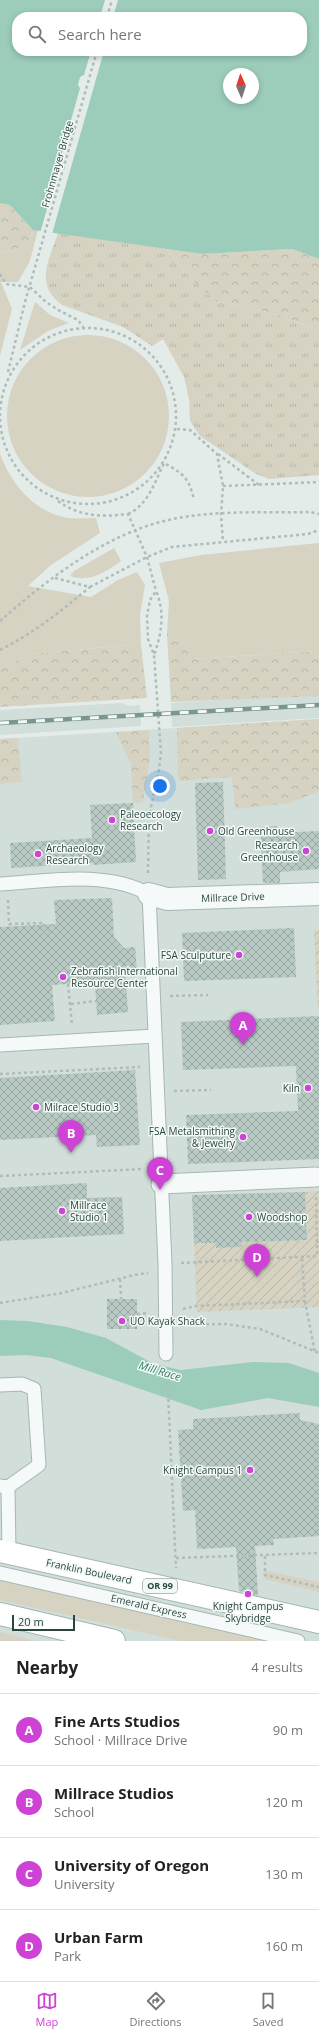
<!DOCTYPE html>
<meta charset="utf-8">
<style>
body{margin:0;font-family:"Open Sans",sans-serif;background:#f6f6f6;color:#222}
.compass{position:absolute;left:223px;top:68px;width:36px;height:36px;border-radius:50%;background:#fff;box-shadow:0 2px 6px #0003;rotate:357deg}
.scale{position:absolute;left:12px;bottom:10px;width:63px;box-sizing:border-box;padding-left:4px;border:2px solid #29453e;border-top:0;font-size:11px;line-height:14px;white-space:nowrap;color:#29453e;-webkit-text-stroke:3px #f3f9f7;paint-order:stroke}
.you{position:absolute;left:160px;top:786px;width:14px;height:14px;margin:-10px;border:3px solid #fff;border-radius:50%;background:#1a73e8;box-shadow:0 0 0 6px #1a73e833}
.badge{display:grid;place-items:center;width:26px;height:26px;border-radius:50%;background:#cf42d6;color:#fff;font-size:13px;font-weight:700}
.pin{position:absolute;translate:-50% -33px;filter:drop-shadow(0 1px 2px #0008)}
.pin::after{content:'';position:absolute;top:21px;width:14px;height:12px;background:inherit;clip-path:polygon(0 0,100% 0,50% 100%)}
.list{margin:0;padding:0;list-style:none}
h2{display:flex;justify-content:space-between;align-items:center;height:52px;margin:0;padding:0 16px;font-size:17px}
h2 small{font-size:13px;font-weight:400;color:#767676}
.list li{display:grid;grid-template-columns:26px 1fr auto;gap:12px;align-items:center;box-sizing:border-box;height:72px;padding:0 16px;border-top:1px solid #e0e0e0}
.list b{display:block;font-size:15px;white-space:nowrap}
.list p{margin:0;font-size:13px;white-space:nowrap;color:#767676}
.list em{font-size:13px;font-style:normal;color:#767676}
.icon{flex:none;width:22px;height:22px;fill:none;stroke:currentColor;stroke-width:2;stroke-linecap:round;stroke-linejoin:round}
.map{position:relative;flex:none;width:319px;height:1641px;overflow:hidden}
.search{position:absolute;background:#fff;box-shadow:0 2px 6px #0003;left:12px;right:12px;top:12px;height:44px;display:flex;align-items:center;gap:10px;box-sizing:border-box;padding:0 14px;border-radius:16px;color:#767676;font-size:15px}
.sheet{height:340px;background:#fff}
nav{display:flex;justify-content:space-around;align-items:center;box-sizing:border-box;height:56px;border-top:1px solid #e0e0e0;background:#fff;font-size:11px;color:#767676}
nav a{display:grid;justify-items:center;gap:2px}
nav .on{color:#cf42d6}
.map>svg:first-child{display:block}
</style>
<div class="map">
<svg width="319" height="1641" viewBox="0 0 319 1641">
<defs>
<pattern id="forest-crowns" width="20" height="18" patternUnits="userSpaceOnUse"><rect width="20" height="18" fill="#d6d3c3"/><path d="M2 6a3 3 0 1 1 6 0M12 15a3 3 0 1 1 6 0" fill="none" stroke="#b8b6a9"/></pattern>
<pattern id="park-tufts" width="24" height="20" patternUnits="userSpaceOnUse"><rect width="24" height="20" fill="#d6d3c3"/><path d="M3 7l-1-3M5 7V3M7 7l1-3M15 17l-1-3M17 17v-4M19 17l1-3" fill="none" stroke="#b8b6a9"/></pattern>
<pattern id="garden-furrows" width="10" height="10" patternUnits="userSpaceOnUse"><rect width="10" height="10" fill="#d6d3c3"/><path d="M-1 1l2-2M0 10L10 0M9 11l2-2" fill="none" stroke="#b8b6a9"/></pattern>
<pattern id="building-cross-hatch" width="8" height="8" patternUnits="userSpaceOnUse"><rect width="8" height="8" fill="#b9cac5"/><path d="M0 0l8 8M0 8l8-8" fill="none" stroke="#96a6a1"/></pattern>
</defs>
<rect width="100%" height="100%" fill="#e3ece9"/>
<path fill="#d1deda" d="M319,694V718L172,727L171,703Z
M122,703L129,706L140,705L141,726L0,735V710Z
M319,719V1641H0V739Z"/>
<path fill="#d6d3c3" d="M33,230H38L30,261L18,282H1L12,309L0,356V253L11,251L30,242Z
M35,302L50,315L69,323L48,331L20,350Z
M7 416a81 81 0 1 1 162 0a81 81 0 1 1-162 0Z
M0,453C10,483 35,513 68,518C77,519 87,518 96,518L100,533L51,565L28,586L91,597L118,580L137,572L145,585L140,615L141,644L31,654L0,668Z
M319,543V651L191,659L182,639L167,634L169,601L159,563L201,555Z
M114,548L121,561C106,572 89,583 70,576L74,571Z
M263,1570L319,1582V1592L264,1579Z
M0,1580L268,1641H181L0,1600Z"/>
<path fill="url(#forest-crowns)" d="M0,203L10,205L33,230L30,242L11,251L0,253Z
M167,249L202,254L292,249L319,259V330L272,313L216,301L192,280Z
M167,634L182,639L191,659L319,651V696L171,702Z
M141,644L147,698L0,707V668L31,654Z
M319,719V791L290,803L235,809L232,777L178,781L177,728Z
M149,730L150,759L143,802L133,803L131,765L116,732Z
M18,738L22,782L0,784V739Z
M0,1632L36,1641H0Z"/>
<path fill="url(#park-tufts)" d="M58,233L167,249L192,280L216,301L272,313L319,330V475L269,479L256,474L200,436L190,421L189,399L184,377L163,339L152,346L123,327L62,305C34,285 49,260 58,233Z"/>
<path fill="url(#garden-furrows)" d="M319,930V1010H318L314,931Z
M319,1191V1307L197,1312L194,1243H216V1248L242,1247V1242L307,1240L305,1192Z"/>
<path fill="#9ccdba" fill-rule="evenodd" d="M0,0H319V259L292,249L202,254L33,230L10,205L0,203ZM17,17H302V51H17ZM229,74H253V98H229Z
M0,1320L28,1321L67,1327L106,1338L154,1364L181,1370L253,1362L289,1363L319,1373V1407L268,1398L201,1410L51,1358L26,1355L0,1356Z"/>
<path fill="#e3ece9" d="M105,0H118L113,17H100Z
M91,51H104L52,234L40,233L47,209L45,204L46,197L50,196L80,88L78,85L80,77L84,75Z"/>
<path fill="url(#building-cross-hatch)" d="M223,782L226,879L198,880L195,783Z
M133,803L136,862L93,865V863L11,868L10,843L92,838L90,805Z
M277,826L278,833L319,831V869L280,872V883H263L260,827Z
M112,898L114,937L124,948L135,947L137,970L125,971L128,1012L97,1015L95,982L52,985L55,1021L0,1025V927L56,924L54,900Z
M294,928L296,977L184,981L182,933Z
M319,1016V1159L188,1164L186,1115L298,1111L296,1066L183,1070L181,1022Z
M135,1070L140,1145L97,1147L96,1135L0,1140V1078Z
M87,1183V1198L122,1197L124,1234L0,1241V1188Z
M305,1192L307,1240L242,1242V1247L216,1248V1243H194L192,1195Z
M107,1299H137V1329H107Z
M300,1413V1420L319,1424V1536L273,1539L274,1545L255,1546L258,1596L239,1591L236,1547L197,1549L195,1510L183,1511L178,1430L193,1429V1419Z"/>
<g fill="none" stroke-linecap="round" stroke-linejoin="round">
<g stroke="#a7b7b2" stroke-width="15">
<path id="service" d="M0,884C48,881 105,870 149,894L165,1264L166,1354
M0,1045L155,1036
M0,1385L22,1384L34,1389L39,1465L8,1487
M0,1486L8,1487L9,1553
M0,1573L298,1641"/>
</g>
<g stroke="#a7b7b2" stroke-width="21">
<path id="pedestrian" d="M161,1184L316,1177"/>
</g>
<g stroke="#a7b7b2" stroke-width="24">
<path id="minor" d="M149,894L167,899L319,894"/>
</g>
<g stroke="#a1b8b1" stroke-width="24">
<path id="primary" d="M0,1551L319,1622
M0,1614L114,1641"/>
</g>
<path stroke="#b0bcb9" stroke-width="2.5" stroke-dasharray="3 3" stroke-linecap="butt" d="M107,17L112,0
M0,274L6,284L30,287L46,302L60,311L78,320L83,327
M0 416a88 88 0 1 1 176 0a88 88 0 1 1-176 0Z
M8,372L25,302L97,51
M177,429L190,430L217,454L223,486L221,515L223,542
M218,454L259,485
M223,486L319,482
M58,501C80,517 103,517 128,514L147,557L156,591
M128,514C148,505 155,482 164,463C184,474 189,478 194,500
M55,578L90,587L147,557L172,547L308,534L319,530
M0,621C49,578 108,532 173,519C216,510 266,513 310,512L319,514
M0,650C34,633 61,611 90,587
M148,873L149,816L159,770L161,753L154,655L148,639L147,616L150,600L156,591C165,612 162,633 154,655
M8,900L9,924L44,923L43,931H53
M68,984L72,1025
M170,996L208,995
M71,1004L96,1001
M0,1074L140,1067
M174,1091L211,1090
M0,1176L143,1169
M181,1263L317,1256L316,1196
M120,1279L121,1299
M305,1301L315,1353
M0,1303L62,1293L134,1275L148,1273
M183,1309L196,1306L305,1301L302,1258
M137,1314L148,1313
M182,1325L225,1324L260,1329L319,1353
M167,1369L176,1568
M265,1556V1575L319,1587
M176,1558L319,1553"/>
<use href="#service" stroke="#f6f9f9" stroke-width="13"/>
<use href="#pedestrian" stroke="#f6f9f9" stroke-width="19"/>
<use href="#minor" stroke="#f6f9f9" stroke-width="22"/>
<use href="#primary" stroke="#fff" stroke-width="22"/>
<g stroke="#7b968f" stroke-width="4.5">
<path id="rail" d="M0,723L319,705"/>
</g>
<use href="#rail" stroke="#f3f9f7" stroke-width="3" stroke-dasharray="9" stroke-linecap="butt"/>
</g>
<g fill="#cf42d6" stroke="#f3f9f7" stroke-width="1.5">
<circle cx="112" cy="820" r="4"/>
<circle cx="210" cy="831" r="4"/>
<circle cx="306" cy="851" r="4"/>
<circle cx="38" cy="854" r="4"/>
<circle cx="239" cy="955" r="4"/>
<circle cx="63" cy="977" r="4"/>
<circle cx="308" cy="1088" r="4"/>
<circle cx="36" cy="1107" r="4"/>
<circle cx="243" cy="1137" r="4"/>
<circle cx="62" cy="1211" r="4"/>
<circle cx="249" cy="1217" r="4"/>
<circle cx="122" cy="1321" r="4"/>
<circle cx="250" cy="1470" r="4"/>
<circle cx="248" cy="1594" r="4"/>
</g>
<g text-anchor="middle" stroke-width="3" stroke-linejoin="round" paint-order="stroke">
<rect fill="#f3f9f7" stroke="#667b76" stroke-width="1" x="143" y="1579" width="34" height="14" rx="3"/>
<g font-size="9" font-weight="bold" fill="#29453e">
<text x="160" y="1589">OR 99</text>
</g>
<g font-size="10" fill="#29453e" stroke="#f3f9f7">
<text transform="translate(57 164) rotate(-74)" y="4">Frohnmayer Bridge</text>
<text transform="translate(233 897) rotate(-2)" y="4">Millrace Drive</text>
<text transform="translate(89 1571) rotate(12)" y="4">Franklin Boulevard</text>
<text transform="translate(149 1606) rotate(13)" y="4">Emerald Express</text>
</g>
<g font-size="10" fill="#29453e" stroke="#f3f9f7" text-anchor="start">
<text x="120" y="818">Paleoecology<tspan x="120" dy="12">Research</tspan></text>
<text x="218" y="835">Old Greenhouse</text>
<text x="298" y="849" text-anchor="end">Research<tspan x="298" dy="12">Greenhouse</tspan></text>
<text x="46" y="852">Archaeology<tspan x="46" dy="12">Research</tspan></text>
<text x="231" y="959" text-anchor="end">FSA Sculputure</text>
<text x="71" y="975">Zebrafish International<tspan x="71" dy="12">Resource Center</tspan></text>
<text x="300" y="1092" text-anchor="end">Kiln</text>
<text x="44" y="1111">Milrace Studio 3</text>
<text x="235" y="1135" text-anchor="end">FSA Metalsmithing<tspan x="235" dy="12">&amp; Jewelry</tspan></text>
<text x="70" y="1209">Millrace<tspan x="70" dy="12">Studio 1</tspan></text>
<text x="257" y="1221">Woodshop</text>
<text x="130" y="1325">UO Kayak Shack</text>
<text x="242" y="1474" text-anchor="end">Knight Campus 1</text>
<text x="248" y="1610" text-anchor="middle">Knight Campus<tspan x="248" dy="12">Skybridge</tspan></text>
</g>
<g font-size="11" font-style="italic" fill="#317b62" stroke="#f3f9f7">
<text transform="translate(160 1371) rotate(17)" y="4">Mill Race</text>
</g>
</g>
</svg>
<svg class="compass" viewBox="-18 -18 36 36"><path d="M0-13l5 13h-10z" fill="#e53935"/><path d="M0 13l5-13h-10z" fill="#767676"/></svg>
<div class="scale">20 m</div>
<div class="you"></div>
<div class="pin badge" style="left:243px;top:1045px">A</div>
<div class="pin badge" style="left:71px;top:1153px">B</div>
<div class="pin badge" style="left:160px;top:1190px">C</div>
<div class="pin badge" style="left:257px;top:1277px">D</div>
<div class="search"><svg class="icon" aria-label="search" viewBox="0 0 24 24"><circle cx="10" cy="10" r="6"/><path d="M15 15l6 6"/></svg>Search here</div>
</div>
<section class="sheet">
<h2>Nearby<small>4 results</small></h2>
<ul class="list">
<li><span class="badge">A</span><div><b>Fine Arts Studios</b><p>School · Millrace Drive</p></div><em>90 m</em></li>
<li><span class="badge">B</span><div><b>Millrace Studios</b><p>School</p></div><em>120 m</em></li>
<li><span class="badge">C</span><div><b>University of Oregon</b><p>University</p></div><em>130 m</em></li>
<li><span class="badge">D</span><div><b>Urban Farm</b><p>Park</p></div><em>160 m</em></li>
</ul>
</section>
<nav>
<a class="on"><svg class="icon" aria-label="map" viewBox="0 0 24 24"><path d="M3 6l6-2 6 2 6-2v14l-6 2-6-2-6 2zM9 4v14M15 6v14"/></svg>Map</a>
<a><svg class="icon" aria-label="directions" viewBox="0 0 24 24"><path d="M12 3l9 9-9 9-9-9zM9 14v-3h6M13 9l2 2-2 2"/></svg>Directions</a>
<a><svg class="icon" aria-label="saved" viewBox="0 0 24 24"><path d="M7 4h10v16l-5-4-5 4z"/></svg>Saved</a>
</nav>
